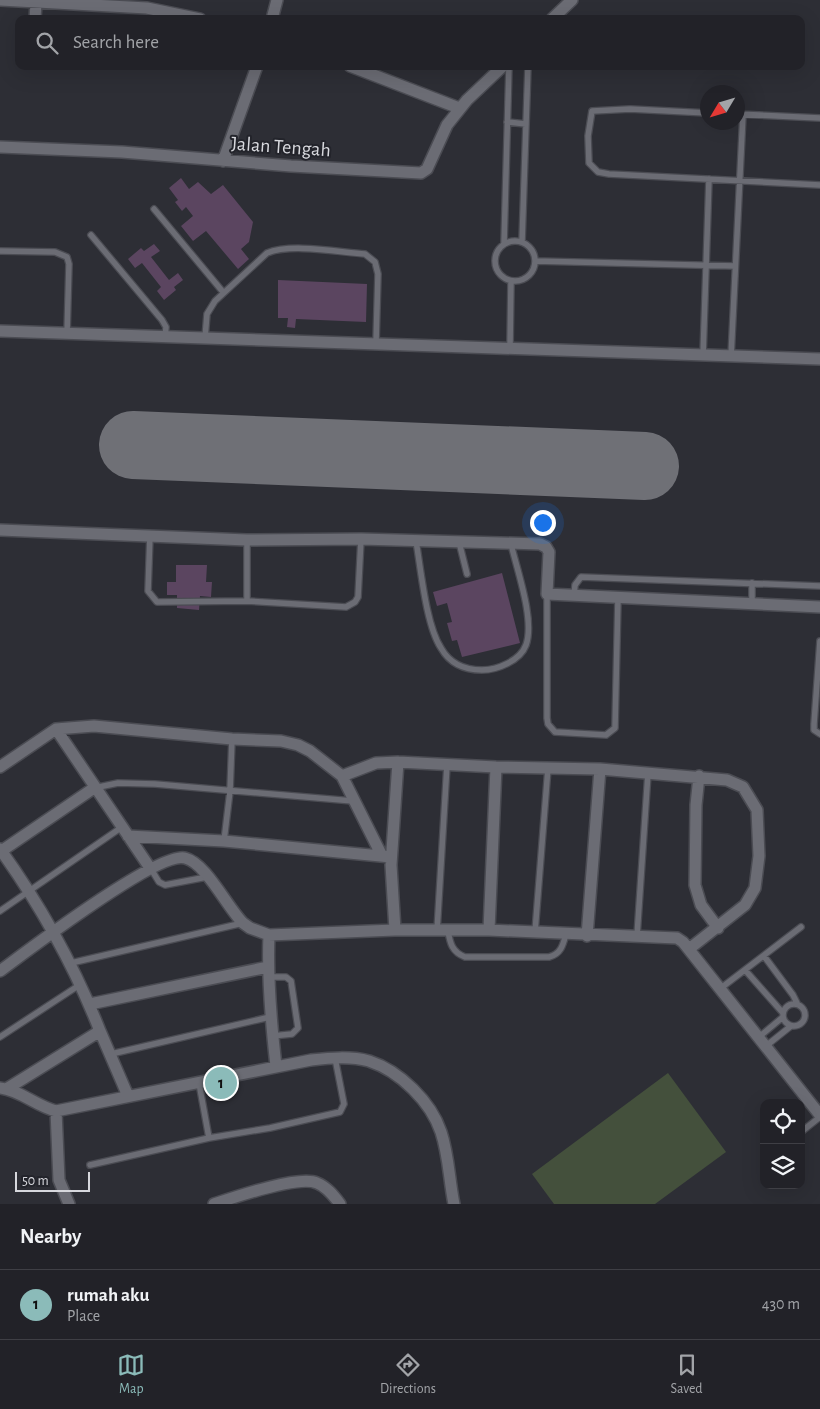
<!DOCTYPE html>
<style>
body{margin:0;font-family:"Alegreya Sans",sans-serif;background:#2a2a30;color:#f1f3f6}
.controls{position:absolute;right:15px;bottom:15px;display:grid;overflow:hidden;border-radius:10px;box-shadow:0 5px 20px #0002}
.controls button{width:45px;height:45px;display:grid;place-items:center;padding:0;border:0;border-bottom:1px solid #3f3f45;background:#222228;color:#f1f3f6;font:25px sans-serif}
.compass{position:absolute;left:700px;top:85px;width:45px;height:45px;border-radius:50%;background:#222228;box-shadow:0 5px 20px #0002;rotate:232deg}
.scale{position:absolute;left:15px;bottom:12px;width:75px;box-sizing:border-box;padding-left:5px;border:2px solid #d7d8dd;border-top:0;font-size:14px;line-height:18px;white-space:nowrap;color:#d7d8dd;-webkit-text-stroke:4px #23242b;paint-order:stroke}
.you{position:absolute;left:542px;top:522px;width:18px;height:18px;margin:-12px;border:4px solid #fff;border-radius:50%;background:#1a73e8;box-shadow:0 0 0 8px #1a73e833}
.badge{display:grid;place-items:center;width:32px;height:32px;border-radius:50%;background:#8bbbb9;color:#111;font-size:16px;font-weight:700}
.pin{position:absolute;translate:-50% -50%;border:2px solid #fff;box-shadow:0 1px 5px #0006}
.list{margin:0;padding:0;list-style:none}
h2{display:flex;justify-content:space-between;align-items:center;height:65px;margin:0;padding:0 20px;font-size:21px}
h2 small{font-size:16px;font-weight:400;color:#a2a4a8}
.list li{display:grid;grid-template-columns:32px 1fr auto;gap:15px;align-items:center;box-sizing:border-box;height:70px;padding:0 20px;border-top:1px solid #3f3f45}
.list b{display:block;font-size:19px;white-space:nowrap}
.list p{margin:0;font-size:16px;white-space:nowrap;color:#a2a4a8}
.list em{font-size:16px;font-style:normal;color:#a2a4a8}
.icon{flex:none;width:28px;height:28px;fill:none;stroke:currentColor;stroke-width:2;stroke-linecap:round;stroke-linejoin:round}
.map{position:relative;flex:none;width:820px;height:1204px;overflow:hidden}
.search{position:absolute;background:#222228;box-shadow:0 5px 20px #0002;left:15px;right:15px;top:15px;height:55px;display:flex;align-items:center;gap:12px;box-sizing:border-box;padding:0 18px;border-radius:10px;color:#a2a4a8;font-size:19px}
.sheet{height:135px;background:#222228}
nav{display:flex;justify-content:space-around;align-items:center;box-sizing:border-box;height:70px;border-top:1px solid #3f3f45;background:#222228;font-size:14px;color:#a2a4a8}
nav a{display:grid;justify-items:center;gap:2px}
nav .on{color:#8bbbb9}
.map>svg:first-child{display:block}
</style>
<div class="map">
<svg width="820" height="1204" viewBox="0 0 820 1204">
<rect width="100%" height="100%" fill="#2d2e35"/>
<path fill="#44503c" d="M668,1073L726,1152L655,1204H554L532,1174Z"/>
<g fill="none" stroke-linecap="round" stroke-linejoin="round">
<path stroke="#6f7076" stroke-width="68" d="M133,445L645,466"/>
</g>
<path fill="#5b4560" d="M181,178L189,189L198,182L211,194L223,185L253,222L249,242L241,249L249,259L238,269L206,231L193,241L181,226L193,216L186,207L182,211L175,202L178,200L169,188Z
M154,244L160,251L151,257L169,280L178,273L183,280L174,287L176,290L164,300L157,291L161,287L142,263L135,268L128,259L141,248L144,251Z
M278,280L367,284L366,322L296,319L295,328L287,327L288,318H278Z
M176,565H207L206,582H212L211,597L200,596L199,610L177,608V595H167V582H176Z
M502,573L520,643L462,657L457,640L452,641L447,623L452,622L447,603L437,606L433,592Z"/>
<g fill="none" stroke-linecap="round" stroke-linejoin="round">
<g stroke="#4b4c53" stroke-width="8">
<path id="service" d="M708,113L630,109L592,111L588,136L589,163L598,172L609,174L820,185
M738,114L820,118
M507,122L526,124
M154,209L223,292
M91,235L162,320L166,327L165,338
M495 261a20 20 0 1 1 40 0a20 20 0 1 1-40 0Z
M522,242L528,66
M504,244L509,66
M0,251L55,252L67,257L69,264L67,334
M535,261L735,266
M205,338L207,314L215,301L267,253C291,243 338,252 365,254L375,262L378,274L376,343
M510,347L511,281
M703,356L709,179
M731,357L743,114
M150,535L148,591L157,602L247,601
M247,540V601L346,607L355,602L358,597L361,539
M416,541C421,570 426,625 441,648C450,664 464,670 482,670C497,670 520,661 526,645C535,620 517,570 511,544
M459,542L467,574
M752,583V604
M547,594V718L548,724L555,732L606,735L615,728L618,598
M574,596L575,585L581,577L820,586
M820,641L814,724V730L820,734
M94,788L118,783L155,784L353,801
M224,841L230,791L232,739
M151,869L159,882L165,885L207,877
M0,911L122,827
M437,931L447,765
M448,931C450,943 452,952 465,957H549C561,954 563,945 566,934
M535,932L548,768
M637,936L648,773
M764,956L793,995L797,1003
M71,963L243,923
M745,970L783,1013
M268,977H286L291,981L298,1028L292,1034L272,1036
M721,988L801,927
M783 1015a11 11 0 1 1 22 0a11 11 0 1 1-22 0Z
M0,1037L81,984
M759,1037L783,1017
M766,1046L791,1026
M111,1054L270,1017
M801,1132L820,1117
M209,1138L270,1128L340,1112L344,1104L335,1058
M90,1165L209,1138L199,1083"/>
</g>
<g stroke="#4b4c53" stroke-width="14">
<path id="minor" d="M0,0L147,8L200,19
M35,19L36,3
M272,19L277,0
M552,19L572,0
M350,66L459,108
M0,147L122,152L291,166L421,173L427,169L447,125L467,100L503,66
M223,161L257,66
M0,331L820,359
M0,530L247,540L361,539L540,544L546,547L549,552L547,594L820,607
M56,729L150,868
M0,767L56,729L94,726L232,739L281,741L298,745L310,751L342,776
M699,776L696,805L695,885L701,905L718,928
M128,836L224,841L391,857
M0,849C41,906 74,965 100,1031L8,1088
M0,852L94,788
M381,854L342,776L376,763L398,762L496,767L600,769L727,780L743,787L757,810L759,856L755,888L745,905L689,949
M395,930L391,865L398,762
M489,930L496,767
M269,935C267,979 271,1022 276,1066
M587,936L600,769
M0,971C27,951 159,851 185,858C206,863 227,907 243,923L250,928L269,935L395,930H489L677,938L683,942L820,1115
M90,1004L268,967
M100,1031L128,1096
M0,1088C20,1090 36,1106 56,1111L311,1060C330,1058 350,1056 369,1061C400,1071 431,1102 441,1132C449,1156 449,1180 454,1204
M56,1111L59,1180L69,1204
M214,1204C235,1197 299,1175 317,1183C327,1187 334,1196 340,1204"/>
</g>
<use href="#service" stroke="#6b6c74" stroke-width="5.5"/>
<use href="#minor" stroke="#6b6c74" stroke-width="11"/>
</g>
<g text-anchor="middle" stroke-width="4" stroke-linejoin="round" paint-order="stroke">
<g font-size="20" fill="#d7d8dd" stroke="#23242b">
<text transform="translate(281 146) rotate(4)" y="7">Jalan Tengah</text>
</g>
</g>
</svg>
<div class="controls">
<button><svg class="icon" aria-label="locate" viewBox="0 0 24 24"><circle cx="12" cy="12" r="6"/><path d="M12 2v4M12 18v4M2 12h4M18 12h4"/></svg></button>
<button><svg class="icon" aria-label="layers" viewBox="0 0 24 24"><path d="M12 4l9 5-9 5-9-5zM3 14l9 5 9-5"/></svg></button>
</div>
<svg class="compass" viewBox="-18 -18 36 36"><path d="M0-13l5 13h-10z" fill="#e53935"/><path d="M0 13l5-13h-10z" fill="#a2a4a8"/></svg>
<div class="scale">50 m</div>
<div class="you"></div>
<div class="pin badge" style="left:221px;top:1083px">1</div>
<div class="search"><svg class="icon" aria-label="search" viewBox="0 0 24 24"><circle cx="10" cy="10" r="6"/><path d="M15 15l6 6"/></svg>Search here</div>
</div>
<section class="sheet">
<h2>Nearby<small></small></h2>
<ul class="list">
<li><span class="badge">1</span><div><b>rumah aku</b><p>Place</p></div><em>430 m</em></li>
</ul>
</section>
<nav>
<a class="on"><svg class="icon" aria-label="map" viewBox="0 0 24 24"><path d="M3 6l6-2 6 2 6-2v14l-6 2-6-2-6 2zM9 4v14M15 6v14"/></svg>Map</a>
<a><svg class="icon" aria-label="directions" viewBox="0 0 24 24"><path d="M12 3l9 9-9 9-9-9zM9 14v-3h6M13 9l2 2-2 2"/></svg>Directions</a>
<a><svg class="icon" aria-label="saved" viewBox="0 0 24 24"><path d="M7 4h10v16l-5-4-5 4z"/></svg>Saved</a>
</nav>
